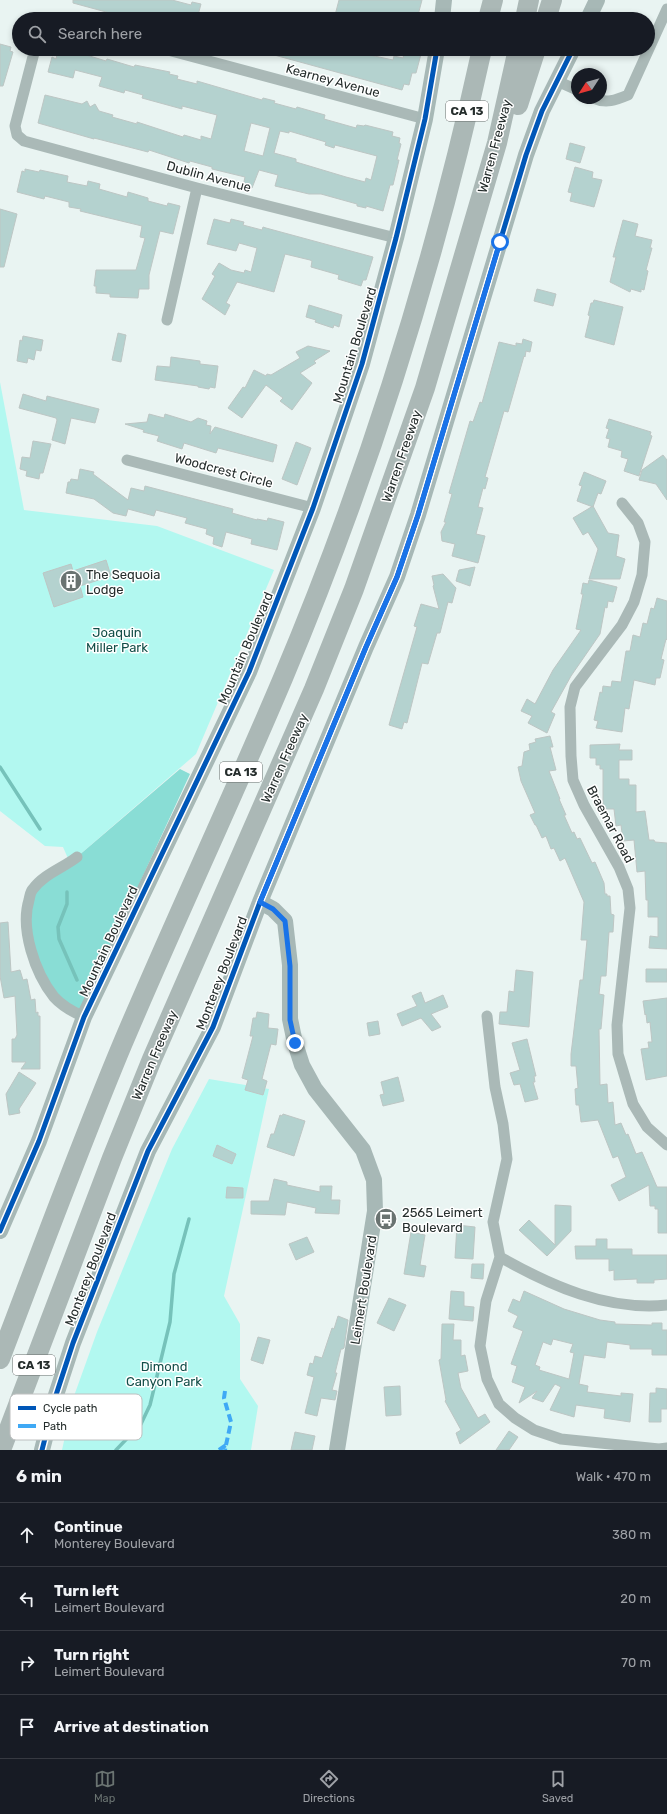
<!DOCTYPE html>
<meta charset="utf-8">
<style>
body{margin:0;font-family:Rubik,sans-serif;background:#242831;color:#f1f3f6}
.compass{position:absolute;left:571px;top:68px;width:36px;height:36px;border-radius:50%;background:#171b24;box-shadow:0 2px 6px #0003;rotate:234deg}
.stop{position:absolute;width:12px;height:12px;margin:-9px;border:3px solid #1a73e8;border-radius:50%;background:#fff}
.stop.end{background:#1a73e8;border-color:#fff;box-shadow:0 1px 4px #0008}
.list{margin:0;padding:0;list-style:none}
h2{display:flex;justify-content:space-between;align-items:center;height:52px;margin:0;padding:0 16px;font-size:17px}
h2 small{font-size:13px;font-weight:400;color:#9ea1a6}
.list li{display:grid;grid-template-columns:26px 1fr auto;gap:12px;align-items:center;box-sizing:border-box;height:64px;padding:0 16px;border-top:1px solid #363941}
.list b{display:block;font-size:15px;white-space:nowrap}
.list p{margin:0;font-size:13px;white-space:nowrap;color:#9ea1a6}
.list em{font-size:13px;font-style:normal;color:#9ea1a6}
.icon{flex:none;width:22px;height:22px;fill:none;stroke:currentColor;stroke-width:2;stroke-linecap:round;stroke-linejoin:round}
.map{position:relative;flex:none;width:667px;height:1450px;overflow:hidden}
.search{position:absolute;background:#171b24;box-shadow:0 2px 6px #0003;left:12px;right:12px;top:12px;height:44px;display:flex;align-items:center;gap:10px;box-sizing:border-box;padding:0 14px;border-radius:22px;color:#9ea1a6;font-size:15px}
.sheet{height:308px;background:#171b24}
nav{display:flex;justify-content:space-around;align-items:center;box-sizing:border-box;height:56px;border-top:1px solid #363941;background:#171b24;font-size:11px;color:#9ea1a6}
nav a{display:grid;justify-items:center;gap:2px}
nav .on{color:#6a7371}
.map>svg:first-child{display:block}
</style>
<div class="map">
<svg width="667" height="1450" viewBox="0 0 667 1450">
<rect width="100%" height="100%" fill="#e9f4f2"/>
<path fill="#b2f8f0" d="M0,382L24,510L157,526L274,570L196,754L70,863L63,847L45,846L0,811Z
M209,1079L269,1089L224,1296L240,1324V1379L258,1406L251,1450H62L74,1396L97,1332L172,1149Z"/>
<path fill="#89ddd5" d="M180,769L190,774L79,1014L54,997L26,934L32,889L70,863Z"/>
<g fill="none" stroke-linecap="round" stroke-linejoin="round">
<path stroke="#76c2ba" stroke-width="3.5" d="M0,767L40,829
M67,892V904L58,927L59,939L77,980
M116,1450L141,1424L150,1405L170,1322L174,1274L189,1219"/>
</g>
<path fill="#b4d2cf" stroke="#bdc6c4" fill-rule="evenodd" d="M73,0H172L191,5L192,2L201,4L197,19H132L73,3Z
M339,0H422L417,19H334Z
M0,44L11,47L10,51L13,52L3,86H0Z
M58,49H78L80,53L106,61L107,59L134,67L135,65L170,72L169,74L178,76L177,79L197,84V81L262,100L263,98L275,101L274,103L296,109L297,107L325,115L324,119L356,128L357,125L364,126L365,125L393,132L392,136L400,138L399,143L401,144L397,160H399L393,185H390L383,211L366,206V208L357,206V204L321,194H309L275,186L278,175L259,170L252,188L243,186L245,177L212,169V167L190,161L189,163L149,150L148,152L94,138V139L38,123L45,95L82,104L87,101L90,107L95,104L99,111L113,115L112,117L137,124V122L183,137L184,135L201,140V136L211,139L217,115L182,106V109L142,98L143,95L125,90L124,93L99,86L102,77L75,70L73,78L48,72L52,57L56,59ZM251,123L270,128L263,156L244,151ZM280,131L289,133V131L326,142L325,145L334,148L335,145L377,156L371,180L366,178L365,182L346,177L296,162V159L274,153Z
M267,49H342L393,60L394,56L403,58L405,50L421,54L416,73H412L409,85L404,84L402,90L267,53Z
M570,143L585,147L580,163L566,159Z
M575,167L593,172L592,178L602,180L594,207L570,201L572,193L568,192Z
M25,169L39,172L40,170L68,176L67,182L87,186L88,181L100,184L99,189L127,197L128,192L148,198V201L167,206L168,203L180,206L173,234L160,231L149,275V289H139L138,298L110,297V294L96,293V286H94L96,270H136L145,238L140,237L142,226L80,211L81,209L69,207V202L45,196L44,199L17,192L22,171L25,172Z
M0,209L17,214L4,267H0Z
M214,219L230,223L231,219L244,222L243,225L262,230L263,227L266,228L373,257L366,280H363L361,286L338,279L339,275L311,267L312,261L310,260L285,254L274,292L237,282L226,303L230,305L225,315L202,299L215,276L212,274L219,263L231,270L244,273L245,270L251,272L257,248L239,243L236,251L207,244Z
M623,220L638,224L635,236L652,240L650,248H652L646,270L648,271L644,290L641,289V292L631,289L630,292L610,282L616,257H613Z
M537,289L556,294L553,306L534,301Z
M594,300L623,307L614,345L585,337L590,316L588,315L591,303H593Z
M309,305L342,315L339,327L334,325L333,328L315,322L316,320L306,317Z
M118,333L126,335L121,362L112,360Z
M23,336L43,340L41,351L36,350L34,360L28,358L27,363L17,361L20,340L22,341Z
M523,339L532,342L530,352L526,351L525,357L524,356L508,412L504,411L485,477L488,478L485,489L483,488L478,507L483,508L476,534L485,536L478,563L452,556L455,544L442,541L441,532L446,522H444L452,494L449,493L470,421L473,422L480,402L482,403L499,342L516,346V343L522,344Z
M308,346L330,351L314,361L316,363L300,373L312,383L292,410L280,401L283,398L266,385L242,418L228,408L243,387L245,388L254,370L266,376L267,374L271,375L300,358L296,352Z
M171,357L200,361V364L218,366L215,388L210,387L209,389L198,387V386L155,380L157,366L170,367Z
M23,394L46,401L47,396L99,409L95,423L71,418L65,444L52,440L57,420L56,418L19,408Z
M149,414L164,418L165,414L191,422L198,418L207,421L206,425L211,426L210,434L215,427L277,445L273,462L218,448L216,453L184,443L182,449L157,441L159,436L143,432L144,430L125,424L147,422Z
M609,419L651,432L650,435L652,436L639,476L624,471L628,459L621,457L622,451L608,447L610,439L606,438L609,429L606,428Z
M33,441L51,444L43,473H40L39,479L26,476L27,471L20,469L22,457L30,458Z
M296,442L311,448L297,485L282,479Z
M663,455L667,460V500L656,484L639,480L642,470Z
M80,469L94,472L93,474L128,500L131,488L144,491L145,486L233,509L232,513L257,520V519L267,521L268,518L284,522L277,550L251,544L252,539L226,532L222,547L213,544L214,537L206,534L207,529L185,523L187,518L156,510L154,516L128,509L126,516L113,513L94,499L66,493L68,482H70L71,479L78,480Z
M584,472L606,481L601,494L598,493L593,507L577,501L582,486L579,485Z
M593,506L608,533L619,535L616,556L625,559L620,579H589L598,549L588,532L583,535L573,518Z
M106,560L111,576L80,586L83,597L54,607L43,573L71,564L73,571Z
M475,567L470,586L456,581L459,570Z
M443,574L456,588L452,603L448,602L440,633H437L428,664L422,663L407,723L404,722L402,729L389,725L417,627L414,626L421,604L439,609L433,586L434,585L432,576Z
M589,580L617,587L613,602L608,601L607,608L605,607L600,634L571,676L551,712L555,714L547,733L528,723L532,716L521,711L527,699L535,704L553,670L581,630L576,629L583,594H581L583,583L588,584Z
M657,598L667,601V640L666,639L661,659L664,660L660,678H656L655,685L634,680L629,709L625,708L622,732L596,728L598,721L594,720L600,692L602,693L603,686L611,687L612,681L621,682L626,651H630L633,635L640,637L643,623L647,624L651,608L654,609Z
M550,736L553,747H550L556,770L549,771L560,799H559L566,815H564L572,833L574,832L577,839L580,838L592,863L595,862L604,883L605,894H607V896H610L611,914L614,915L613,932H609L606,976H601L599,994L604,995L601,1029H599L600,1085L607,1084L608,1103L613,1102L615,1125L621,1123L626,1135L628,1134L636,1154L642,1152L657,1187H667V1233H658V1209H655V1206H650L649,1185L619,1201L611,1185L626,1177L618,1156L613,1158L598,1120L581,1122L579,1105H576L575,1089L578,1088L576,1066H571V1054L580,980H583L587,940H581L584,902L565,858L560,861L554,848L551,849L546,836L542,838L536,825H535L530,815L535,813L521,781L518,767L522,766L524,752L530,750L529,744L536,742L535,739Z
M620,744L619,750H632V760H619V779H629V785H636V812L645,811L649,840H654L655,842L667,843V949L649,948L650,936L658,937V917H648V900H646L645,871L637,872L634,840L623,841L621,825L616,826L614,809H603V769H600V765H596V758H590V745Z
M8,922L11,972L20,970L23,980L27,979L31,1000L35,999L36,1013L38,1012V1016H40V1069H21L26,1062H12V1039H15L17,1035L15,996L4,998L0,976V923Z
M646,969H667V982H646Z
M516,970L533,972L529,1027L499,1024L500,1012H507L509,991L514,992Z
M421,992L425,1003L443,995L448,1007L431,1014L441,1027L432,1031L421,1018L402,1026L397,1014L417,1006L412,996Z
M667,998V1076L646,1080L641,1049L649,1048L648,1042H652L650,1022L647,1023L646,1014L645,1015L643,1001Z
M257,1012L269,1014L268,1028L278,1029L276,1045L271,1044L262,1079L267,1081L263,1095L245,1090L248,1080L242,1078L253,1036H250L253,1018H256Z
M378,1021L380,1034L369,1036L367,1023Z
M527,1039L536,1076H534L535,1082H533L538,1099L525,1102L520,1084L514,1085L510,1073L520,1070L512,1043Z
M19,1072L36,1083L19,1109L20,1113L9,1115L6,1094Z
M398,1077L404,1101L383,1106L380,1095L384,1094L381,1082Z
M283,1114L305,1121L294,1156L267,1147L271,1134H274L280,1115L282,1116Z
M217,1145L236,1154L232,1164L213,1156Z
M274,1179L287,1182V1185L320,1192V1186H332L331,1200H340L339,1214L315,1213L316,1208L287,1202L285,1215L251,1214V1201H269Z
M227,1187L243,1188V1198H226Z
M555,1205L571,1206V1231L547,1256L519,1230L529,1220L555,1245Z
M457,1225L475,1227L473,1259L455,1258Z
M411,1232L425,1235L420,1265L426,1266L424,1277L404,1274Z
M307,1237L314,1252L296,1260L289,1244Z
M596,1239H607V1249H632V1255H667V1279L654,1280V1283H637V1279L614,1280V1270L609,1271V1259H576L575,1246H596Z
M472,1264H484L483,1279L471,1278Z
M451,1291L464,1292V1306L474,1307L473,1321L449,1319Z
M524,1291L564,1309L600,1320L615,1322V1324L652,1325V1323H662V1330H667V1355H652V1349H630V1345L607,1342L605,1358L584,1355L579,1384L588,1386L587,1392L621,1396V1393L633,1394L630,1422L604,1418L605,1409L576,1405L574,1417L550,1410L561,1387L555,1384L543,1402L532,1398L537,1391L519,1403L525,1387L512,1382L517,1366L511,1364L523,1331L513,1327L518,1316L508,1311L513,1299L520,1302ZM553,1339L573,1344L570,1352L574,1353L569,1379L539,1370L540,1367L535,1365L543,1342L551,1345Z
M389,1298L406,1305L394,1331L377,1323Z
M338,1316L348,1320L344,1348L343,1349H341L335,1373H337L332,1390L337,1391L335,1400L321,1398L317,1416L305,1413L314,1377L307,1375L310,1363L313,1364L315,1356L322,1358L332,1328L334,1329Z
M442,1324H454L453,1340H461V1356L465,1355L468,1371L458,1373L461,1388L478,1418L485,1414L490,1422L460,1444L456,1433L461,1430L445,1401L446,1400L439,1360L441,1359Z
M258,1337L270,1340L263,1364L251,1360Z
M400,1386L401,1415L386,1416L384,1387Z
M656,1388L667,1389V1409H661V1422H649L650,1393H656Z
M509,1431L518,1437L509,1450H496Z
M295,1432L315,1436L312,1450H291Z"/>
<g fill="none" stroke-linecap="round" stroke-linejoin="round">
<path stroke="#aab9b7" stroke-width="11" d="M49,19H52
M35,49L15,126L17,135L24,141L197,188L396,238
M164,49L425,119
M557,81L577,90
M593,98C606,104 616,100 628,95L667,9
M167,320L197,188
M127,460L313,508
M622,503L638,523L645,542L642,575L634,602L622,625L575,687L570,707L571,756L573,780L584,805L619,867L628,889L630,908L617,1025L618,1054L633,1104L647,1127L667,1145
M77,857C63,868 44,874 33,889C30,892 30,896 29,900C20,929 35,973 54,997C62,1006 73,1012 84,1017
M487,1016L495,1087L503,1124L507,1159L493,1222L500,1257L486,1301L480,1346L487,1379L499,1404L515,1418L534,1430L561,1439L659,1449L667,1448
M500,1257C551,1286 607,1311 667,1305"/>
<path stroke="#a7b8b6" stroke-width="16" d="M442,19L444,0
M588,19L597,0
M260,902L273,909L285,921L290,965V1019L295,1043L302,1065L315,1089L363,1150L374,1180L375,1211L337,1450
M0,1231L39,1141L84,1017L249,672L313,508L362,364L396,238L425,119L437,49
M42,1450L56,1395L73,1343L148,1151L213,1027L260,902L366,647L397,577L418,515L526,155L542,111L573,49"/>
<path stroke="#abb8b6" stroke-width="20" d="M488,19L493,0
M525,19L529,0
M546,19L552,0
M518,105L536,49
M0,1359C40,1254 79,1148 122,1045C174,922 231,801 283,678C368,476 435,263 482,49
M1,1450L112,1158L152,1059L314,689L354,589L425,388L497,143L518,49"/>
<path stroke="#3fa9f5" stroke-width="4" stroke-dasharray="8 4" stroke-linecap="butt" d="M225,1391L224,1398L231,1422L226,1445
M219,1450L226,1445L225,1450"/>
<g stroke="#fff" stroke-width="8">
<path id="cycleway" d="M0,1231L39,1141L84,1017L249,672L313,508L362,364L396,238L425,119L437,49
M42,1450L56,1395L73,1343L148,1151L213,1027L260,902L366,647L397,577L418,515L526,155L542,111L573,49"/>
</g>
<use href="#cycleway" stroke="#0057b8" stroke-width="5"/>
</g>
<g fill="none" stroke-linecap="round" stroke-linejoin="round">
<path stroke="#1a73e8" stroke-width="5" d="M295,1043L290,1020V966L285,921L273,909L260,902L366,647L397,577L418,515L500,242"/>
</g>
<defs>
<g id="building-disc" transform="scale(1.15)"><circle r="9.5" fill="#6a7371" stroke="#fff"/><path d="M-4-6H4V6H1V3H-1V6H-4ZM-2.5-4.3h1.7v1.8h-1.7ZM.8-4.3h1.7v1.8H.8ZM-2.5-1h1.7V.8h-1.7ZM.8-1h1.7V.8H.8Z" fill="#fff"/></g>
<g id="bus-disc" transform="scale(1.15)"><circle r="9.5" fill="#6a7371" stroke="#fff"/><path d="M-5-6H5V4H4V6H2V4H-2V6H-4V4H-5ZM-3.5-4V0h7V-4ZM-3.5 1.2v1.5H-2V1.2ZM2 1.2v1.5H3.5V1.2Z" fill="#fff"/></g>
</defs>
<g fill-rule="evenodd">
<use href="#building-disc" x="71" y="581"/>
<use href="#bus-disc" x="386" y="1219"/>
</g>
<g text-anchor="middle" stroke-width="3" stroke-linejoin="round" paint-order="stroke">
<g fill="#fff" stroke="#666c6b" stroke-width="1">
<rect x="446" y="101" width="42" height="20" rx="3"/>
<rect x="220" y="762" width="42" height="20" rx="3"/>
<rect x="13" y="1355" width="42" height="20" rx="3"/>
</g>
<g font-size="12" font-weight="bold" fill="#252d2c">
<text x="467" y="115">CA 13</text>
<text x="241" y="776">CA 13</text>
<text x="34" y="1369">CA 13</text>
</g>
<g font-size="13" fill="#252d2c" stroke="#fff">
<text transform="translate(333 80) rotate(15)" y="5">Kearney Avenue</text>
<text transform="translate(494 146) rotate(-75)" y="5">Warren Freeway</text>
<text transform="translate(209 176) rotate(15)" y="5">Dublin Avenue</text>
<text transform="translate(354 345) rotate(-73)" y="5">Mountain Boulevard</text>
<text transform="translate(401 456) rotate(-71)" y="5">Warren Freeway</text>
<text transform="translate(224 470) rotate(15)" y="5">Woodcrest Circle</text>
<text transform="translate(245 648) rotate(-67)" y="5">Mountain Boulevard</text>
<text transform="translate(284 758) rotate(-66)" y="5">Warren Freeway</text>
<text transform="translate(611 824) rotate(62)" y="5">Braemar Road</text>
<text transform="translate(108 941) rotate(-65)" y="5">Mountain Boulevard</text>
<text transform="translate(221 973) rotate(-69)" y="5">Monterey Boulevard</text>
<text transform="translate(154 1055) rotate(-67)" y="5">Warren Freeway</text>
<text transform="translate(90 1269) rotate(-69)" y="5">Monterey Boulevard</text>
<text transform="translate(363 1290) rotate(-81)" y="5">Leimert Boulevard</text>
</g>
<g font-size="13" fill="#252d2c" stroke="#fff" text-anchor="start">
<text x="86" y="579">The Sequoia<tspan x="86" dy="15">Lodge</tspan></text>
<text x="402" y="1217">2565 Leimert<tspan x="402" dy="15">Boulevard</tspan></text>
</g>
<g font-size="13" fill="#124e48" stroke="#fff">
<text x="117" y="637">Joaquin<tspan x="117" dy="15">Miller Park</tspan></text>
<text x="164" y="1371">Dimond<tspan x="164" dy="15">Canyon Park</tspan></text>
</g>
</g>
<rect x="10" y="1394" width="132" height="46" rx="6" fill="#fff" stroke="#bec0c0" stroke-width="1"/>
<rect x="18" y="1406" width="18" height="4" fill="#0057b8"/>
<rect x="18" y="1424" width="18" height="4" fill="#3fa9f5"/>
<g font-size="11" fill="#252d2c">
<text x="43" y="1412">Cycle path</text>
<text x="43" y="1430">Path</text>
</g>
</svg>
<svg class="compass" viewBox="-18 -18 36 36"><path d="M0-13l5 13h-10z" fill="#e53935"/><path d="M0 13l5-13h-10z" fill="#9ea1a6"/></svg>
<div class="stop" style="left:500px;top:242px"></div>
<div class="stop end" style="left:295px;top:1043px"></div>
<div class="search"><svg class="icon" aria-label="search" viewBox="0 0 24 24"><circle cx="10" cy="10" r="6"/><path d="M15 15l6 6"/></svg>Search here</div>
</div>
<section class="sheet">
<h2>6 min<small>Walk · 470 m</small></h2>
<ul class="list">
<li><svg class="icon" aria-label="ahead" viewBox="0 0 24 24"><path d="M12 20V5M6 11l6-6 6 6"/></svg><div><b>Continue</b><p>Monterey Boulevard</p></div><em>380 m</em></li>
<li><svg class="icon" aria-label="left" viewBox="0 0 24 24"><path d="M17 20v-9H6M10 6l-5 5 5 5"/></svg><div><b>Turn left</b><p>Leimert Boulevard</p></div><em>20 m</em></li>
<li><svg class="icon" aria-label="right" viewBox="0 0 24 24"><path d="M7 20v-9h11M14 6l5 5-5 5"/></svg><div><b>Turn right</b><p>Leimert Boulevard</p></div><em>70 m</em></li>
<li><svg class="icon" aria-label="arrive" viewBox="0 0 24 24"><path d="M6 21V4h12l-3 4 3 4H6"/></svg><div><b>Arrive at destination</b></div></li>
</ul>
</section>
<nav>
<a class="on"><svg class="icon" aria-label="map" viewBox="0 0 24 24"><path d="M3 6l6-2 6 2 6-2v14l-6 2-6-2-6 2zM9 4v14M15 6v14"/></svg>Map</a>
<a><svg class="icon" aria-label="directions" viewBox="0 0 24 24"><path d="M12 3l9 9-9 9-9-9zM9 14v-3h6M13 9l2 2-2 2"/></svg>Directions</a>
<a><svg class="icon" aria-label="saved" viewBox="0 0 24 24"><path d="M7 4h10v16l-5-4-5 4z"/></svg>Saved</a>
</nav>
